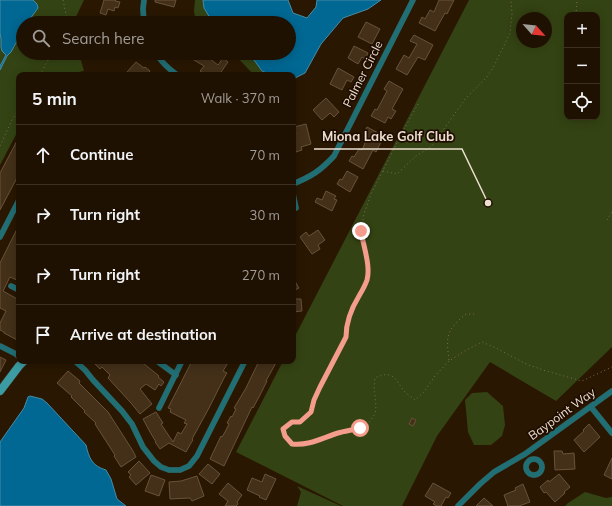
<!DOCTYPE html>
<meta charset="utf-8">
<style>
body{margin:0;font-family:Mulish,sans-serif;background:#271a0b;color:#f1f3f6}
.controls{position:absolute;right:12px;top:12px;display:grid;overflow:hidden;border-radius:8px;box-shadow:0 2px 10px #0003}
.controls button{width:36px;height:36px;display:grid;place-items:center;padding:0;border:0;border-bottom:1px solid #3c3123;background:#1f1101;color:#f1f3f6;font:20px sans-serif}
.compass{position:absolute;left:516px;top:12px;width:36px;height:36px;border-radius:50%;background:#1f1101;box-shadow:0 2px 10px #0003;rotate:117deg}
.stop{position:absolute;width:12px;height:12px;margin:-9px;border:3px solid #f59d8d;border-radius:50%;background:#fff}
.stop.end{background:#f59d8d;border-color:#fff;box-shadow:0 1px 4px #0008}
.list{margin:0;padding:0;list-style:none}
h2{display:flex;justify-content:space-between;align-items:center;height:52px;margin:0;padding:0 16px;font-size:17px}
h2 small{font-size:13px;font-weight:400;color:#a19d99}
.list li{display:grid;grid-template-columns:26px 1fr auto;gap:12px;align-items:center;box-sizing:border-box;height:60px;padding:0 16px;border-top:1px solid #3c3123}
.list b{display:block;font-size:15px;white-space:nowrap}
.list em{font-size:13px;font-style:normal;color:#a19d99}
.icon{flex:none;width:22px;height:22px;fill:none;stroke:currentColor;stroke-width:2;stroke-linecap:round;stroke-linejoin:round}
.map{position:relative;flex:none;width:612px;height:506px;overflow:hidden}
.search{position:absolute;background:#1f1101;box-shadow:0 2px 10px #0003;left:16px;top:16px;width:280px;height:44px;display:flex;align-items:center;gap:10px;box-sizing:border-box;padding:0 14px;border-radius:22px;color:#a19d99;font-size:15px}
.panel{position:absolute;background:#1f1101;box-shadow:0 2px 10px #0003;left:16px;top:72px;width:280px;height:292px;border-radius:8px}
.map>svg:first-child{display:block}
</style>
<div class="map">
<svg width="612" height="506" viewBox="0 0 612 506">
<rect width="100%" height="100%" fill="#291701"/>
<path fill="#344313" fill-rule="evenodd" d="M0,0H84L73,23H23V53H79L84,71L62,75H19V129L0,165Z
M195,0H203L204,8L213,23H196L194,11Z
M469,0H612V347L556,401L490,362L437,436L402,506H343L236,452L283,361H293V340ZM567,15H597V117H567ZM522,18H546V42H522Z
M233,53H246L254,60L262,71L271,75H254Z
M487,392L503,406L505,425L502,436L491,445H474L468,432L465,400L472,393Z
M297,486L341,506H297L301,492Z
M585,492L606,498L612,497V506H565L568,503Z"/>
<path fill="#016893" stroke="#488ca6" d="M0,0H33L37,4L38,8L27,23H23V30L11,52L7,56L0,70V66L6,55L2,51L1,47V39L0,33Z
M203,0H288L293,13L307,18L316,7L317,0H381L368,9L343,18L321,44L305,73L293,79V75H271L262,71L254,60L246,53H289V23H213L204,8Z
M30,396L42,399L47,403L86,445C89,458 92,466 106,470L111,479L117,499L126,506H0V442L24,408L28,397Z"/>
<path fill="#443019" stroke="#68523a" d="M104,0H116L115,1L120,2L118,8L115,7L114,11L108,9L106,15L100,13Z
M155,0H176L174,7L155,2Z
M439,0H454L447,14L445,13L435,31L419,23L422,17L425,19L430,10L434,12Z
M366,22L380,29L372,44L358,37Z
M414,35L433,45L425,60L418,57L407,75L396,69L404,55L409,58L417,44L410,41Z
M354,46L368,53L365,59L362,57L358,64L348,58Z
M183,53H202L218,65L223,58L228,62L219,75H210L207,72L205,74L200,71L204,66L189,57L187,60L182,56Z
M136,62L144,68L145,67L150,71L147,75H130L127,72Z
M338,68L354,77L351,82L347,80L342,90L330,84Z
M389,81L403,89L392,109L396,111L391,119L388,117L385,123L371,116L375,109L377,110L387,91L384,89Z
M326,98L339,112L334,117L330,113L322,120L313,110Z
M306,124L311,144L301,147L302,150L296,152L293,140V135L296,134L294,127Z
M367,127L384,136L376,152L373,150L363,169L349,161L352,156L354,157L359,149L362,150L368,136L363,134Z
M19,137V174L0,210V173Z
M347,171L358,177L350,192L337,184L340,179L342,180Z
M326,191L336,196L334,199L337,200L332,211L315,202L317,198L322,200Z
M19,225V281L10,277L3,291L19,300V341L4,333V332L0,330V323L6,311L0,308V263Z
M318,230L325,240L318,245L320,249L312,254L300,237L306,232L309,236Z
M293,278L299,288L293,291Z
M293,299H301L302,311L293,312Z
M0,357L6,360L0,372Z
M99,361H145L143,363L159,376L158,377L164,382L161,386L159,384L155,390L146,384L140,389L152,404L140,414L131,403L108,378L110,375L102,367L100,369L95,364Z
M192,361H229L223,371L227,373L224,378L209,408L192,439L193,440L191,443L186,452L169,443L160,449L155,442H156L150,432L143,419L156,412L163,423L161,424L173,442L178,432L181,434L187,424L184,423L186,420L170,412L171,409L168,408Z
M259,361H277L266,381H267L259,397L253,408L252,407L224,466L210,459L221,436L222,437L225,432L229,424L227,423L231,416L232,417L236,409L234,408L246,388Z
M68,371L80,381L79,383L108,412L133,451L136,457L121,467L114,456L115,455L95,424L96,423L84,412L85,411L71,397L72,396L57,383Z
M412,418L416,420L413,426L409,424Z
M589,424L600,437L584,452L574,440L584,431L583,430Z
M554,451H562L563,454L574,453L575,469L555,470Z
M612,458V479L604,475Z
M139,461L150,473L136,485L129,477L131,475L128,472Z
M208,464L220,474L212,484L199,474Z
M265,474L276,479L266,500L259,497L260,496L247,490L252,478L262,482Z
M559,474L570,487L564,492L565,493L555,502L546,492L544,493L540,487L548,480L549,482Z
M151,475L165,480L159,496L145,491Z
M197,476L204,496L192,501L190,498L170,499L169,482L181,481Z
M228,483L242,495L237,502L238,504L236,506H225L228,501L219,494Z
M433,483L451,493L448,498L446,497L441,506H437L433,504L435,502L425,496Z
M523,484L530,502L519,506H508L504,495L516,490L515,488Z
M484,498L493,506H476Z"/>
<g fill="none" stroke-linecap="round" stroke-linejoin="round">
<g stroke="#44331e" stroke-width="6">
<path id="street" d="M144,0L143,9L144,23
M156,53C161,62 169,69 177,75
M293,184C312,176 320,171 334,156L413,0
M293,194L296,208
M0,237L19,200
M11,286L19,290
M0,346L16,354L19,357
M75,361L85,370L93,380L122,411L132,424L143,447L154,461L161,467L169,470H180L189,466L197,456L245,361
M157,361L176,375
M591,407L612,433
M159,408L182,361
M526 467a8 8 0 1 1 16 0a8 8 0 1 1-16 0Z
M458,506L480,484L494,472L525,454L612,391"/>
</g>
<g stroke="#44331e" stroke-width="9">
<path id="secondary" d="M0,391L19,366L24,361"/>
</g>
<path stroke="#7b6b59" stroke-width="1" stroke-dasharray="1 3" stroke-linecap="butt" d="M63,0L68,23
M576,15L577,0
M40,75L52,53
M418,104L403,131L371,194L364,214L361,231L368,268L367,279L364,286L353,305L349,317L346,327L347,337L320,387L314,400L311,412L300,421L292,422L283,429L285,437L292,444H299L313,442L339,433L360,428L368,424L375,414L376,406L374,387L375,378C394,369 395,380 405,392C408,395 412,397 415,400L424,392L435,376L449,361L463,352L482,342L496,348L526,364L546,371L582,381L612,367
M0,146L12,120L19,109
M383,171L397,174L416,156L431,147L466,98L486,78L493,68L510,33L512,14L511,0
M607,220L612,212
M449,360C446,336 446,330 466,314H475"/>
<use href="#street" stroke="#206f75" stroke-width="5.5"/>
<use href="#secondary" stroke="#3b9ca3" stroke-width="8"/>
</g>
<g fill="none" stroke-linecap="round" stroke-linejoin="round">
<path stroke="#f59d8d" stroke-width="5" d="M360,428C353,430 345,431 338,433C322,438 309,446 292,444L285,436L283,429L292,422H300L311,412L314,400L320,387L346,337C346,321 351,309 359,296C362,291 365,286 367,280C371,266 363,245 361,231"/>
</g>
<g text-anchor="middle" stroke-width="3.5" stroke-linejoin="round" paint-order="stroke">
<g font-size="12" fill="#ecdfd1" stroke="#1f0d00">
<text transform="translate(363 74) rotate(-63)" y="4">Palmer Circle</text>
<text transform="translate(562 414) rotate(-36)" y="4">Baypoint Way</text>
</g>
</g>
<path fill="none" stroke="#ecdfd1" stroke-width="1.5" d="M488 203L462 149H314"/>
<circle fill="#ecdfd1" stroke="#1f0d00" stroke-width="1.5" cx="488" cy="203" r="4"/>
<g font-size="13" text-anchor="middle" font-weight="bold" fill="#ecdfd1" stroke="#1f0d00" stroke-width="3.5" stroke-linejoin="round" paint-order="stroke">
<text x="388" y="141">Miona Lake Golf Club</text>
</g>
</svg>
<div class="controls">
<button>+</button>
<button>−</button>
<button><svg class="icon" aria-label="locate" viewBox="0 0 24 24"><circle cx="12" cy="12" r="6"/><path d="M12 2v4M12 18v4M2 12h4M18 12h4"/></svg></button>
</div>
<svg class="compass" viewBox="-18 -18 36 36"><path d="M0-13l5 13h-10z" fill="#e53935"/><path d="M0 13l5-13h-10z" fill="#a19d99"/></svg>
<div class="stop" style="left:360px;top:428px"></div>
<div class="stop end" style="left:361px;top:231px"></div>
<div class="search"><svg class="icon" aria-label="search" viewBox="0 0 24 24"><circle cx="10" cy="10" r="6"/><path d="M15 15l6 6"/></svg>Search here</div>
<section class="panel">
<h2>5 min<small>Walk · 370 m</small></h2>
<ul class="list">
<li><svg class="icon" aria-label="ahead" viewBox="0 0 24 24"><path d="M12 20V5M6 11l6-6 6 6"/></svg><div><b>Continue</b></div><em>70 m</em></li>
<li><svg class="icon" aria-label="right" viewBox="0 0 24 24"><path d="M7 20v-9h11M14 6l5 5-5 5"/></svg><div><b>Turn right</b></div><em>30 m</em></li>
<li><svg class="icon" aria-label="right" viewBox="0 0 24 24"><path d="M7 20v-9h11M14 6l5 5-5 5"/></svg><div><b>Turn right</b></div><em>270 m</em></li>
<li><svg class="icon" aria-label="arrive" viewBox="0 0 24 24"><path d="M6 21V4h12l-3 4 3 4H6"/></svg><div><b>Arrive at destination</b></div></li>
</ul>
</section>
</div>
